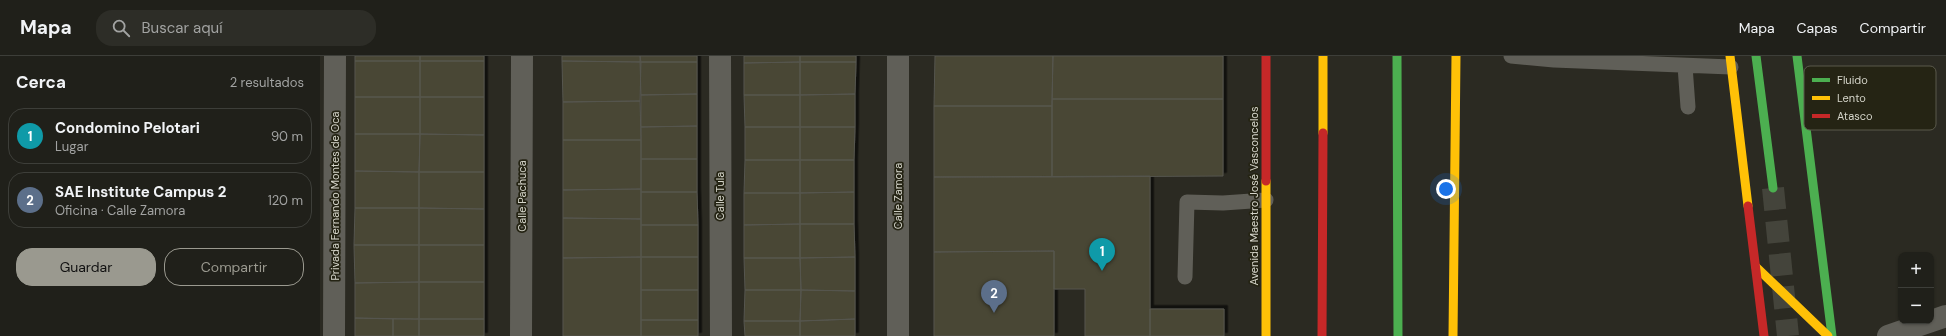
<!DOCTYPE html>
<html lang="es">
<meta charset="utf-8">
<style>
body{margin:0;font-family:"DM Sans",sans-serif;background:#2d2d27;color:#f1f3f6}
.controls{position:absolute;right:12px;bottom:12px;display:grid;overflow:hidden;border-radius:8px;box-shadow:0 1px 3px #0004}
.controls button{width:36px;height:36px;display:grid;place-items:center;padding:0;border:0;border-bottom:1px solid #3d3e39;background:#20201a;color:#f1f3f6;font:20px sans-serif}
.you{position:absolute;left:1126px;top:133px;width:14px;height:14px;margin:-10px;border:3px solid #fff;border-radius:50%;background:#1a73e8;box-shadow:0 0 0 6px #1a73e833}
.badge{display:grid;place-items:center;width:26px;height:26px;border-radius:50%;background:#9a998f;color:#fff;font-size:13px;font-weight:700}
.pin{position:absolute;translate:-50% -33px;filter:drop-shadow(0 1px 2px #0008)}
.pin::after{content:'';position:absolute;top:21px;width:14px;height:12px;background:inherit;clip-path:polygon(0 0,100% 0,50% 100%)}
.list{margin:0;padding:0;list-style:none}
h2{display:flex;justify-content:space-between;align-items:center;height:52px;margin:0;padding:0 16px;font-size:17px}
h2 small{font-size:13px;font-weight:400;color:#a2a3a2}
.list li{display:grid;grid-template-columns:26px 1fr auto;gap:12px;align-items:center;box-sizing:border-box;height:56px;margin:0 8px 8px;padding:0 8px;border:1px solid #3d3e39;border-radius:16px}
.list b{display:block;font-size:15px;white-space:nowrap}
.list p{margin:0;font-size:13px;white-space:nowrap;color:#a2a3a2}
.list em{font-size:13px;font-style:normal;color:#a2a3a2}
.actions{display:flex;gap:8px;padding:12px 16px}
.actions a{flex:1;padding:9px 0;border:1px solid #9a998f;border-radius:16px;text-align:center;font-size:14px;color:#9a998f}
.actions .main{background:#9a998f;color:#111}
.icon{flex:none;width:22px;height:22px;fill:none;stroke:currentColor;stroke-width:2;stroke-linecap:round;stroke-linejoin:round}
.map{position:relative;flex:none;width:1626px;height:280px;overflow:hidden}
header{display:flex;align-items:center;gap:24px;box-sizing:border-box;height:56px;padding:0 20px;background:#20201a;border-bottom:1px solid #3d3e39}
header strong{font-size:19px}
nav{display:flex;gap:22px;margin-inline-start:auto;font-size:14px}
.search{width:280px;height:36px;background:#2d2d27;display:flex;align-items:center;gap:10px;box-sizing:border-box;padding:0 14px;border-radius:16px;color:#a2a3a2;font-size:15px}
main{display:flex}
aside{flex:1;background:#20201a}
.map>svg:first-child{display:block}
</style>
<header>
<strong>Mapa</strong>
<div class="search"><svg class="icon" aria-label="search" viewBox="0 0 24 24"><circle cx="10" cy="10" r="6"/><path d="M15 15l6 6"/></svg>Buscar aquí</div>
<nav><a>Mapa</a><a>Capas</a><a>Compartir</a></nav>
</header>
<main>
<aside>
<h2>Cerca<small>2 resultados</small></h2>
<ul class="list">
<li><span class="badge" style="background:#0f9aa8">1</span><div><b>Condomino Pelotari</b><p>Lugar</p></div><em>90 m</em></li>
<li><span class="badge" style="background:#5c6f8a">2</span><div><b>SAE Institute Campus 2</b><p>Oficina · Calle Zamora</p></div><em>120 m</em></li>
</ul>
<div class="actions"><a class="main">Guardar</a><a>Compartir</a></div>
</aside>
<div class="map">
<svg width="1626" height="280" viewBox="0 0 1626 280">
<defs>
<filter id="shadow"><feDropShadow dx="3.5" dy="-3.5" stdDeviation="0" flood-color="#0009"/></filter>
</defs>
<rect width="100%" height="100%" fill="#2b2a22"/>
<path fill="#484634" stroke="#56564f" filter="url(#shadow)" d="M35,0H100V5H35Z
M100,0H164V5H100Z
M242,0H320L321,6L242,5Z
M320,0H377V6H320Z
M424,0H480V6L424,7Z
M480,0H536V6H480Z
M615,0H733L732,50H614Z
M733,0H903V43H732Z
M35,5H100V41H35Z
M100,5H164V41H100Z
M242,5L321,6L320,45L243,46Z
M320,6H377V38L321,39Z
M480,6V39H424V7Z
M480,6H536L535,38L480,39Z
M377,38V70L321,71V39Z
M535,38V71H480V39Z
M424,39H480V71H425Z
M35,41H100V78H35Z
M100,41H164V79L100,78Z
M732,43H903V120L732,121Z
M320,45L321,84H243V46Z
M614,50H732V121H614Z
M377,70V103H321V71Z
M425,71H480V104H425Z
M480,71H535L534,104H480Z
M35,78H100L99,116L35,115Z
M100,78L164,79V116H99Z
M243,84H321V133L243,134Z
M321,103H377V136H321Z
M425,104H480V137H424Z
M480,104H534V136L480,137Z
M35,115L99,116V152H35Z
M99,116H164V153L99,152Z
M830,120V280H765V233H734V195L614,196V121Z
M321,133V163L243,162V134Z
M321,136H377L378,169H321Z
M534,136V168H480V137Z
M424,137H480V168L424,169Z
M35,152H99V189H34Z
M99,152L164,153V189H99Z
M243,162L321,163V201L243,202Z
M480,168V202H424V169Z
M480,168H534L535,201L480,202Z
M321,169H378V201H321Z
M34,189H99V226L35,227Z
M99,189H164V226H99Z
M734,195V280H614V196Z
M321,201V280H243V202Z
M321,201H378V234H321Z
M535,201V235L481,234L480,202Z
M424,202H480L481,234H425Z
M99,226H164V263H99Z
M99,226V263L35,262V227Z
M321,234H378V264H321Z
M425,234H481L480,265H424Z
M481,234L535,235V263L480,265Z
M830,253H904V280H830Z
M35,262L73,263V280H35Z
M73,263H99V280H73Z
M99,263H164V280H99Z
M535,263V280H480V265Z
M321,264H378V280H321Z
M424,265H480V280H425Z"/>
<g fill="none" stroke-linecap="round" stroke-linejoin="round">
<path stroke="#44443b" stroke-width="22" stroke-dasharray="22 11" stroke-linecap="butt" d="M1453,132L1468,280"/>
<path stroke="#605f58" stroke-width="15" d="M1191,0L1234,4L1411,11
M1365,10L1368,51
M865,221L867,146L903,147L946,144"/>
<path stroke="#605f58" stroke-width="22" d="M400,0L401,280
M578,0V280
M14,280L15,0
M201,280L202,0
M1568,280L1626,260"/>
<path stroke="#4caf50" stroke-width="9" d="M1077,0L1078,280
M1436,0L1453,132
M1477,0L1512,280"/>
<path stroke="#ffc107" stroke-width="9" d="M1410,0L1428,150
M1003,77V0
M946,125V280
M1436,211L1508,280
M1133,280L1136,0"/>
<path stroke="#c62828" stroke-width="9" d="M946,0V125
M1428,150L1444,280
M1002,280L1003,77"/>
</g>
<g text-anchor="middle" stroke-width="3.5" stroke-linejoin="round" paint-order="stroke">
<g font-size="11" fill="#d5d5ca" stroke="#252414">
<text transform="translate(15 140) rotate(-90)" y="4">Privada Fernando Montes de Oca</text>
<text transform="translate(202 140) rotate(-90)" y="4">Calle Pachuca</text>
<text transform="translate(400 140) rotate(-90)" y="4">Calle Tula</text>
<text transform="translate(578 140) rotate(-90)" y="4">Calle Zamora</text>
<text transform="translate(934 140) rotate(-90)" y="4">Avenida Maestro José Vasconcelos</text>
</g>
</g>
<rect x="1484" y="10" width="132" height="64" rx="6" fill="#252414" stroke="#5a594b" stroke-width="1"/>
<rect x="1492" y="22" width="18" height="4" fill="#4caf50"/>
<rect x="1492" y="40" width="18" height="4" fill="#ffc107"/>
<rect x="1492" y="58" width="18" height="4" fill="#c62828"/>
<g font-size="11" fill="#d5d5ca">
<text x="1517" y="28">Fluido</text>
<text x="1517" y="46">Lento</text>
<text x="1517" y="64">Atasco</text>
</g>
</svg>
<div class="controls">
<button>+</button>
<button>−</button>
</div>
<div class="you"></div>
<div class="pin badge" style="left:782px;top:215px;background:#0f9aa8">1</div>
<div class="pin badge" style="left:674px;top:257px;background:#5c6f8a">2</div>
</div>
</main>
